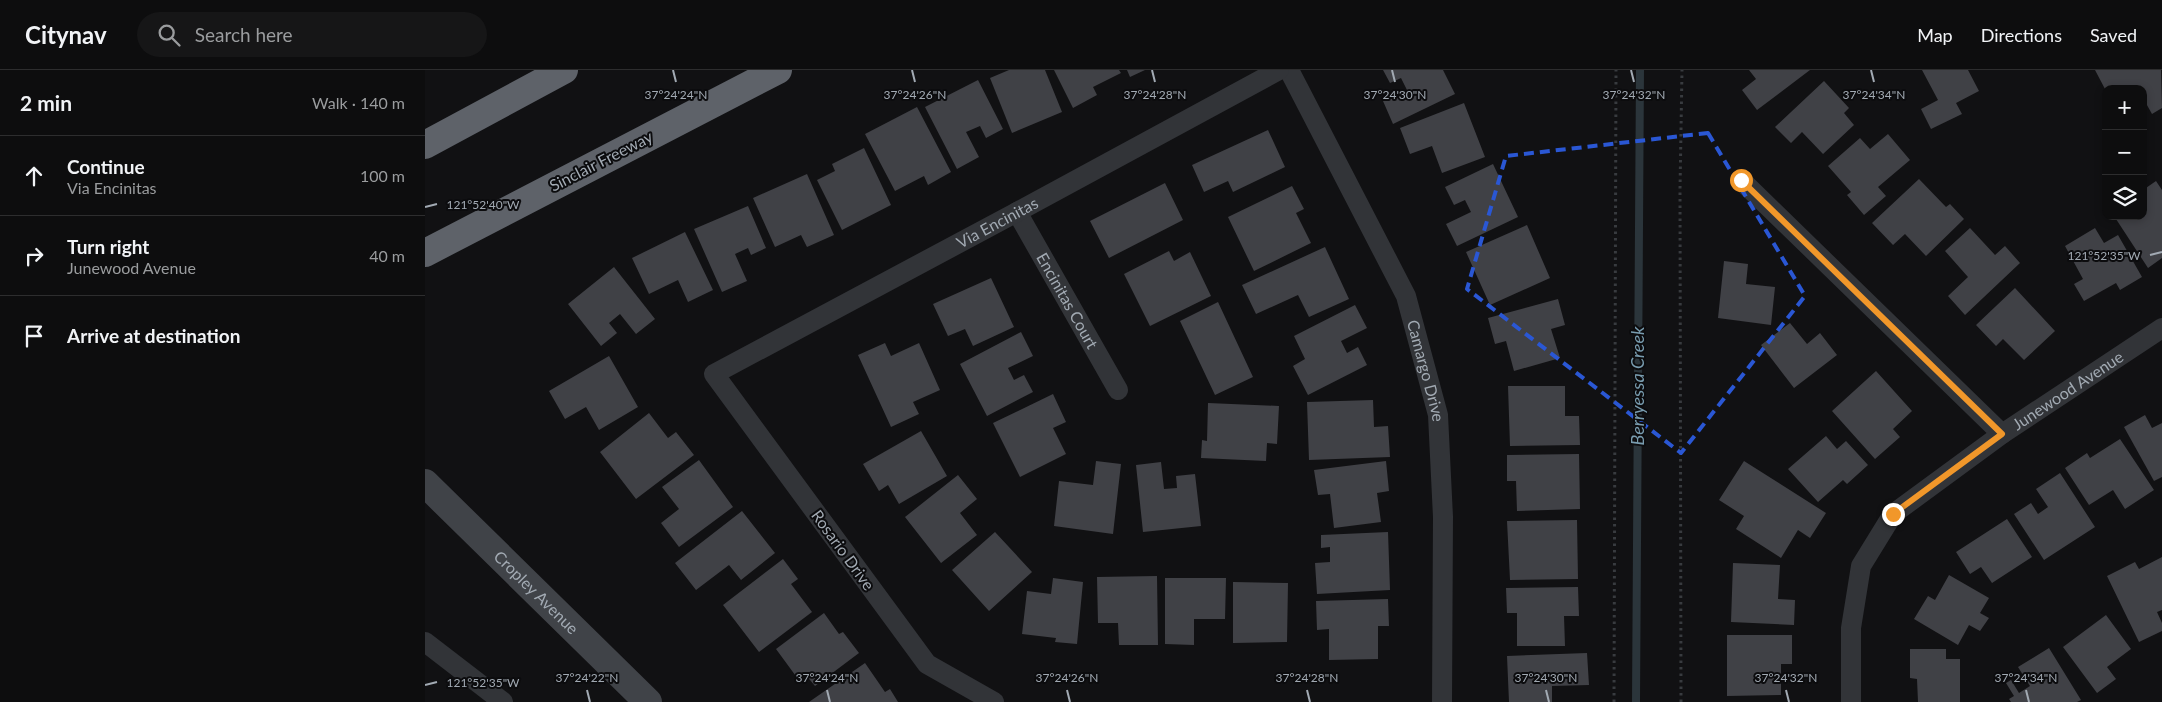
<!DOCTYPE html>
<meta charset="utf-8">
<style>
body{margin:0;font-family:Lato,sans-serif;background:#161617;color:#f1f3f6}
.controls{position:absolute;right:15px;top:15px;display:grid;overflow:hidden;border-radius:10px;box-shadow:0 2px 8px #0003}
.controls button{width:45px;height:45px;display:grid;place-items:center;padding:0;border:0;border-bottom:1px solid #2d2d2e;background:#0d0d0e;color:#f1f3f6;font:25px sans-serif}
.stop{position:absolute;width:15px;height:15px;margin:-11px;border:4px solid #f1972a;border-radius:50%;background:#fff}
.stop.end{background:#f1972a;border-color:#fff;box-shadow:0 1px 5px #0008}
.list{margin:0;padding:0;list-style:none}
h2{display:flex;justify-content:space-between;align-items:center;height:65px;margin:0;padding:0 20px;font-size:21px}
h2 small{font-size:16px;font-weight:400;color:#9a9c9e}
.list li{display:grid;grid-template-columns:32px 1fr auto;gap:15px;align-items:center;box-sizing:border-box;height:80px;padding:0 20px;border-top:1px solid #2d2d2e}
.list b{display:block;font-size:19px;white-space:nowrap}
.list p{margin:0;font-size:16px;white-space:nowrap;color:#9a9c9e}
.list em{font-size:16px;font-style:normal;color:#9a9c9e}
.icon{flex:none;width:28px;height:28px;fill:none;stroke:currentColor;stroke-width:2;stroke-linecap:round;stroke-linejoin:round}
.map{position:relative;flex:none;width:1737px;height:632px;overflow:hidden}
header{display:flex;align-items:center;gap:30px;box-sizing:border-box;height:70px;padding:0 25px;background:#0d0d0e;border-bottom:1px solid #2d2d2e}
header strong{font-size:24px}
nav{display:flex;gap:28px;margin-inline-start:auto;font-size:18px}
.search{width:350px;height:45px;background:#161617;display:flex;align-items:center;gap:12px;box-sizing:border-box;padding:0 18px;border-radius:28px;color:#9a9c9e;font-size:19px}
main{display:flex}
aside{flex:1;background:#0d0d0e}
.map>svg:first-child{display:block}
</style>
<header>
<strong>Citynav</strong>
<div class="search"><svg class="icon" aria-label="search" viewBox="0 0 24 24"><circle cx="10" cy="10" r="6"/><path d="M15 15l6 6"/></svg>Search here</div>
<nav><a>Map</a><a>Directions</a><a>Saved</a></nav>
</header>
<main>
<aside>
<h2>2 min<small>Walk · 140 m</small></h2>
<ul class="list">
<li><svg class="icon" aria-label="ahead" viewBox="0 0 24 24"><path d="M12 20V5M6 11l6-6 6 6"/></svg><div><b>Continue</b><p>Via Encinitas</p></div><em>100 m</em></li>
<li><svg class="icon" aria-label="right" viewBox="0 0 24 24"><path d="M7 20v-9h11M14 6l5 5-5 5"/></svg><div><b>Turn right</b><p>Junewood Avenue</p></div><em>40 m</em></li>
<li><svg class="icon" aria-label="arrive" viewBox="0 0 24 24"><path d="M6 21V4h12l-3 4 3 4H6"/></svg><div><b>Arrive at destination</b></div></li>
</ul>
</aside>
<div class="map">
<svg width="1737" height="632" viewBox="0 0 1737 632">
<rect width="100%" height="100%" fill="#111113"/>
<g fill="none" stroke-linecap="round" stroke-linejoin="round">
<path stroke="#2b353b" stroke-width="8" d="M1211,632L1215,0"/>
</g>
<path fill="#404146" d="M584,0H620L637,42L587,63L565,8Z
M629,0H694L696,3L668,17L672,25L648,38Z
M702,0H720L705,7Z
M958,0H1018L1030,24L968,54L958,31L982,20L976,8L965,13Z
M1324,0H1385L1332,40L1317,20L1331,9Z
M1497,0H1543L1554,21L1531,33L1537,44L1506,59L1496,39L1513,30Z
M1670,0H1736L1737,38L1727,44L1718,28V19H1680Z
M553,10L578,59L561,68L555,56L541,62L554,87L532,99L500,37Z
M1399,11L1424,38L1419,43L1429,55L1398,84L1377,62L1366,73L1350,57Z
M1039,33L1060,87L1017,103L1007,76L985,84L975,58Z
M492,37L526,102L503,115L499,106L470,121L440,64Z
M843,60L860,97L808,122L803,111L779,122L767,95Z
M1463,64L1485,90L1453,117L1461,126L1439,145L1422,125L1426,122L1403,96L1435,68L1445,79Z
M439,78L466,135L417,160L392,110L410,101L407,94Z
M1068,94L1093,147L1032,176L1021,154L1046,142L1040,130L1029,135L1020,117Z
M382,104L409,165L382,177L376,165L350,177L328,128Z
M1494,109L1521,137L1525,134L1539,149L1501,186L1480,164L1468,175L1447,153Z
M1731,111L1737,120V188L1723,198L1691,149L1694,146H1718V120Z
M740,113L758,150L684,188L665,151Z
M867,116L879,139L871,143L886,173L829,201L803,147Z
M323,136L341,178L326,185L323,178L310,184L322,211L297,222L269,159Z
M1102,155L1125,208L1065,235L1041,182Z
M1545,158L1570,185L1580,176L1595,193L1540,245L1523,226L1543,207L1520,181Z
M1670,158L1679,173L1693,165L1717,207L1695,220L1691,213L1659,231L1649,214L1658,209L1640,176Z
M260,162L288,220L263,232L253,210L224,224L207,188Z
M900,177L924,229L884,247L873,225L831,244L817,215Z
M744,181L749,191L765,182L786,226L725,256L699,204Z
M1299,191L1323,194L1321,214L1350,217L1346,255L1293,248Z
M189,197L230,249L211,264L195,244L184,253L192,263L176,276L143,234Z
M566,208L589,257L548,276L540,259L523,266L508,234Z
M1590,218L1630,261L1599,290L1578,269L1571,276L1551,255Z
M1133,229L1140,255L1126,259L1135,288L1089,301L1081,271L1070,274L1063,248Z
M793,232L828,307L790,325L755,251Z
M930,235L942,258L916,271L922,283L933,277L942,295L883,325L868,296L880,289L869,266Z
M1365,253L1382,274L1395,263L1412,285L1369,318L1336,275Z
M596,262L608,286L583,298L589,310L599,305L608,322L562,346L535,294Z
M460,273L466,286L494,273L515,320L488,332L494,344L466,357L433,285Z
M184,286L213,337L174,360L161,337L140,349L124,321Z
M1451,301L1487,341L1468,359L1475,367L1450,389L1407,341Z
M1083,316H1140V346H1154L1155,375L1085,376Z
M628,324L641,352L628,358L641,384L595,407L568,353Z
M948,330L949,357L963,356L965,387L884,390L882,332Z
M783,333L854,336L852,374L842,373L841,391L776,388L777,370L782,371Z
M224,343L243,368L251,362L269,385L211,429L175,382Z
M1720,345L1727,358L1737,353V407L1729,411L1699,357Z
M496,361L522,406L474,434L463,415L454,421L438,394Z
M1401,366L1412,379L1421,371L1443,395L1422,414L1418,410L1393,432L1363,399Z
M1695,369L1729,420L1700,439L1688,420L1664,435L1640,398L1662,383L1665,388Z
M1154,384L1155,439L1092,441L1091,411H1082V385Z
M274,390L308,437L254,477L236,453L254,439L237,417Z
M671,391L696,394L688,464L629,456L634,411L668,415Z
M961,391L964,421L952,423L956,452L909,458L905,424L893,425L889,400Z
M1319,391L1401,443L1385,468L1373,460L1356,488L1311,459L1319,446L1294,430Z
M736,392L739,419L752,418L751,406L770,404L776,456L718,462L711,395Z
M1635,403L1670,457L1619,490L1589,444L1606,433L1613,444L1623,437L1611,419Z
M533,405L552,429L535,443L552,465L516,493L480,447Z
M317,441L350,483L316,510L304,495L271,520L250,493Z
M1582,449L1607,487L1567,513L1556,497L1545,504L1531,482Z
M1152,450L1153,509L1085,510L1082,451Z
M570,462L607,502L564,541L527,500Z
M963,462L965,520L892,524L890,493L905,492V477L896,478V465Z
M1737,487V540L1732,542L1737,553V561L1714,572L1682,506L1710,492L1714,499Z
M358,489L373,509L366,514L387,542L334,582L298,535Z
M1308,493L1355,495L1353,529L1370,530L1369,555L1306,552Z
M1524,505L1564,528L1555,543L1564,548L1555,561L1544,555L1533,575L1489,549L1503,526L1510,530Z
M732,506L733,575H694L693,553H673L672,507Z
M628,508L658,512L652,574L630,572L631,568L597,564L602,521L626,524Z
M740,508H801L800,549H769V575L740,574Z
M808,512L863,513L862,572L808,573Z
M1153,517L1154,546H1139L1140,576H1092V543H1082L1081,518Z
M963,529L964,556H953V589L904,590V559L892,560L891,531Z
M399,543L414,564L418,562L434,583L390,616L380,604L373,609L351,579Z
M1681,545L1706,579L1682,597L1691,609L1672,623L1638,577Z
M1302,565H1367V594H1356V625L1302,626Z
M1624,578L1656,630L1652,632H1586L1584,629L1589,626L1581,613L1586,610L1594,623L1605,616L1593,597Z
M1485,579H1521V589H1535V632H1493L1492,609L1485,608Z
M1162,583L1164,615L1127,616V632H1084L1082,586Z
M440,593L460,622L465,619L473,632H384Z"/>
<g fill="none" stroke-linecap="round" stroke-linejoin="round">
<path stroke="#383b3f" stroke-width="3" stroke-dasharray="2.5 4" stroke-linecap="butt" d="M1189,632L1191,0
M1256,632L1255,120L1257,0"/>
<g stroke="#323438" stroke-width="20">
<path id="s1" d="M864,0L981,226L1013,345L1018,447L1017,632"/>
<path d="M1316,110L1577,364"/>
<path id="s2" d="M592,142L693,320"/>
<path d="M0,572L78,632"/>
<path id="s3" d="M569,632L502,594L289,304L592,142L854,0"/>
<path id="s4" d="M1426,632V558L1436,496L1468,444L1577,364L1737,258"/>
</g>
<path stroke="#404348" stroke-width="28" id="s5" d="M0,413L223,632"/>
<path stroke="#5e6269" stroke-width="28" d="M0,75L139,0
M0,183L353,0"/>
</g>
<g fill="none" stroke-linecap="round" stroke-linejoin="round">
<path stroke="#f1972a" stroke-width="6" d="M1316,110L1577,364L1468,444"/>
</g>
<path fill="none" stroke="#2a57d4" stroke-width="4" stroke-dasharray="10 6" stroke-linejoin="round" d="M1283,63L1380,226L1256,383L1042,219L1081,86Z"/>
<path fill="none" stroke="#a2aab3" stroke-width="2" d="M248,0L251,12M487,0L490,12M727,0L730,12M967,0L970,12M1206,0L1209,12M1446,0L1449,12M0,137L12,134M1725,185L1737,182M0,615L12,612M162,620L165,632M402,620L405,632M642,620L645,632M882,620L885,632M1121,620L1124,632M1361,620L1364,632M1601,620L1604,632"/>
<g text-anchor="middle" stroke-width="4" stroke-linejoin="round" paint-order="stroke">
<g font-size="16" fill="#a2aab3" stroke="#0c0c0e">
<text transform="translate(176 91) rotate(-27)" y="6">Sinclair Freeway</text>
<text dy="6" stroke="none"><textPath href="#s3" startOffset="758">Via Encinitas</textPath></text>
<text dy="6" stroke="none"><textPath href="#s2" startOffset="102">Encinitas Court</textPath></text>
<text dy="6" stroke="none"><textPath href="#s1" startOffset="332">Camargo Drive</textPath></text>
<text dy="6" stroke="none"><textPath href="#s4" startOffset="412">Junewood Avenue</textPath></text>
<text transform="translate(418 480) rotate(54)" y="6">Rosario Drive</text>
<text dy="6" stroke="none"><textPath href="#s5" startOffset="156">Cropley Avenue</textPath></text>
</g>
<g font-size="18" font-style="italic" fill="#799caf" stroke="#0c0c0e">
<text transform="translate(1213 316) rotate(-90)" y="6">Berryessa Creek</text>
</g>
</g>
<g font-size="12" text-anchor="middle" fill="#a2aab3" stroke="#0c0c0e" stroke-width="4" stroke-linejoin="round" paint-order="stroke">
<text x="251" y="29">37°24'24"N</text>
<text x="490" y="29">37°24'26"N</text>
<text x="730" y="29">37°24'28"N</text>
<text x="970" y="29">37°24'30"N</text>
<text x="1209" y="29">37°24'32"N</text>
<text x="1449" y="29">37°24'34"N</text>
<text x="58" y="139">121°52'40"W</text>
<text x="1679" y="190">121°52'35"W</text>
<text x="162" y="612">37°24'22"N</text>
<text x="402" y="612">37°24'24"N</text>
<text x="642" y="612">37°24'26"N</text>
<text x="882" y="612">37°24'28"N</text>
<text x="1121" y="612">37°24'30"N</text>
<text x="1361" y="612">37°24'32"N</text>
<text x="1601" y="612">37°24'34"N</text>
<text x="58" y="617">121°52'35"W</text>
</g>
</svg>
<div class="controls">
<button>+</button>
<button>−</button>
<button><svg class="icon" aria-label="layers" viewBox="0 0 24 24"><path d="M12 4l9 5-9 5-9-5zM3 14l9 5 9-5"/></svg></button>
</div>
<div class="stop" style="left:1316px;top:110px"></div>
<div class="stop end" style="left:1468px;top:444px"></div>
</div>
</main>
